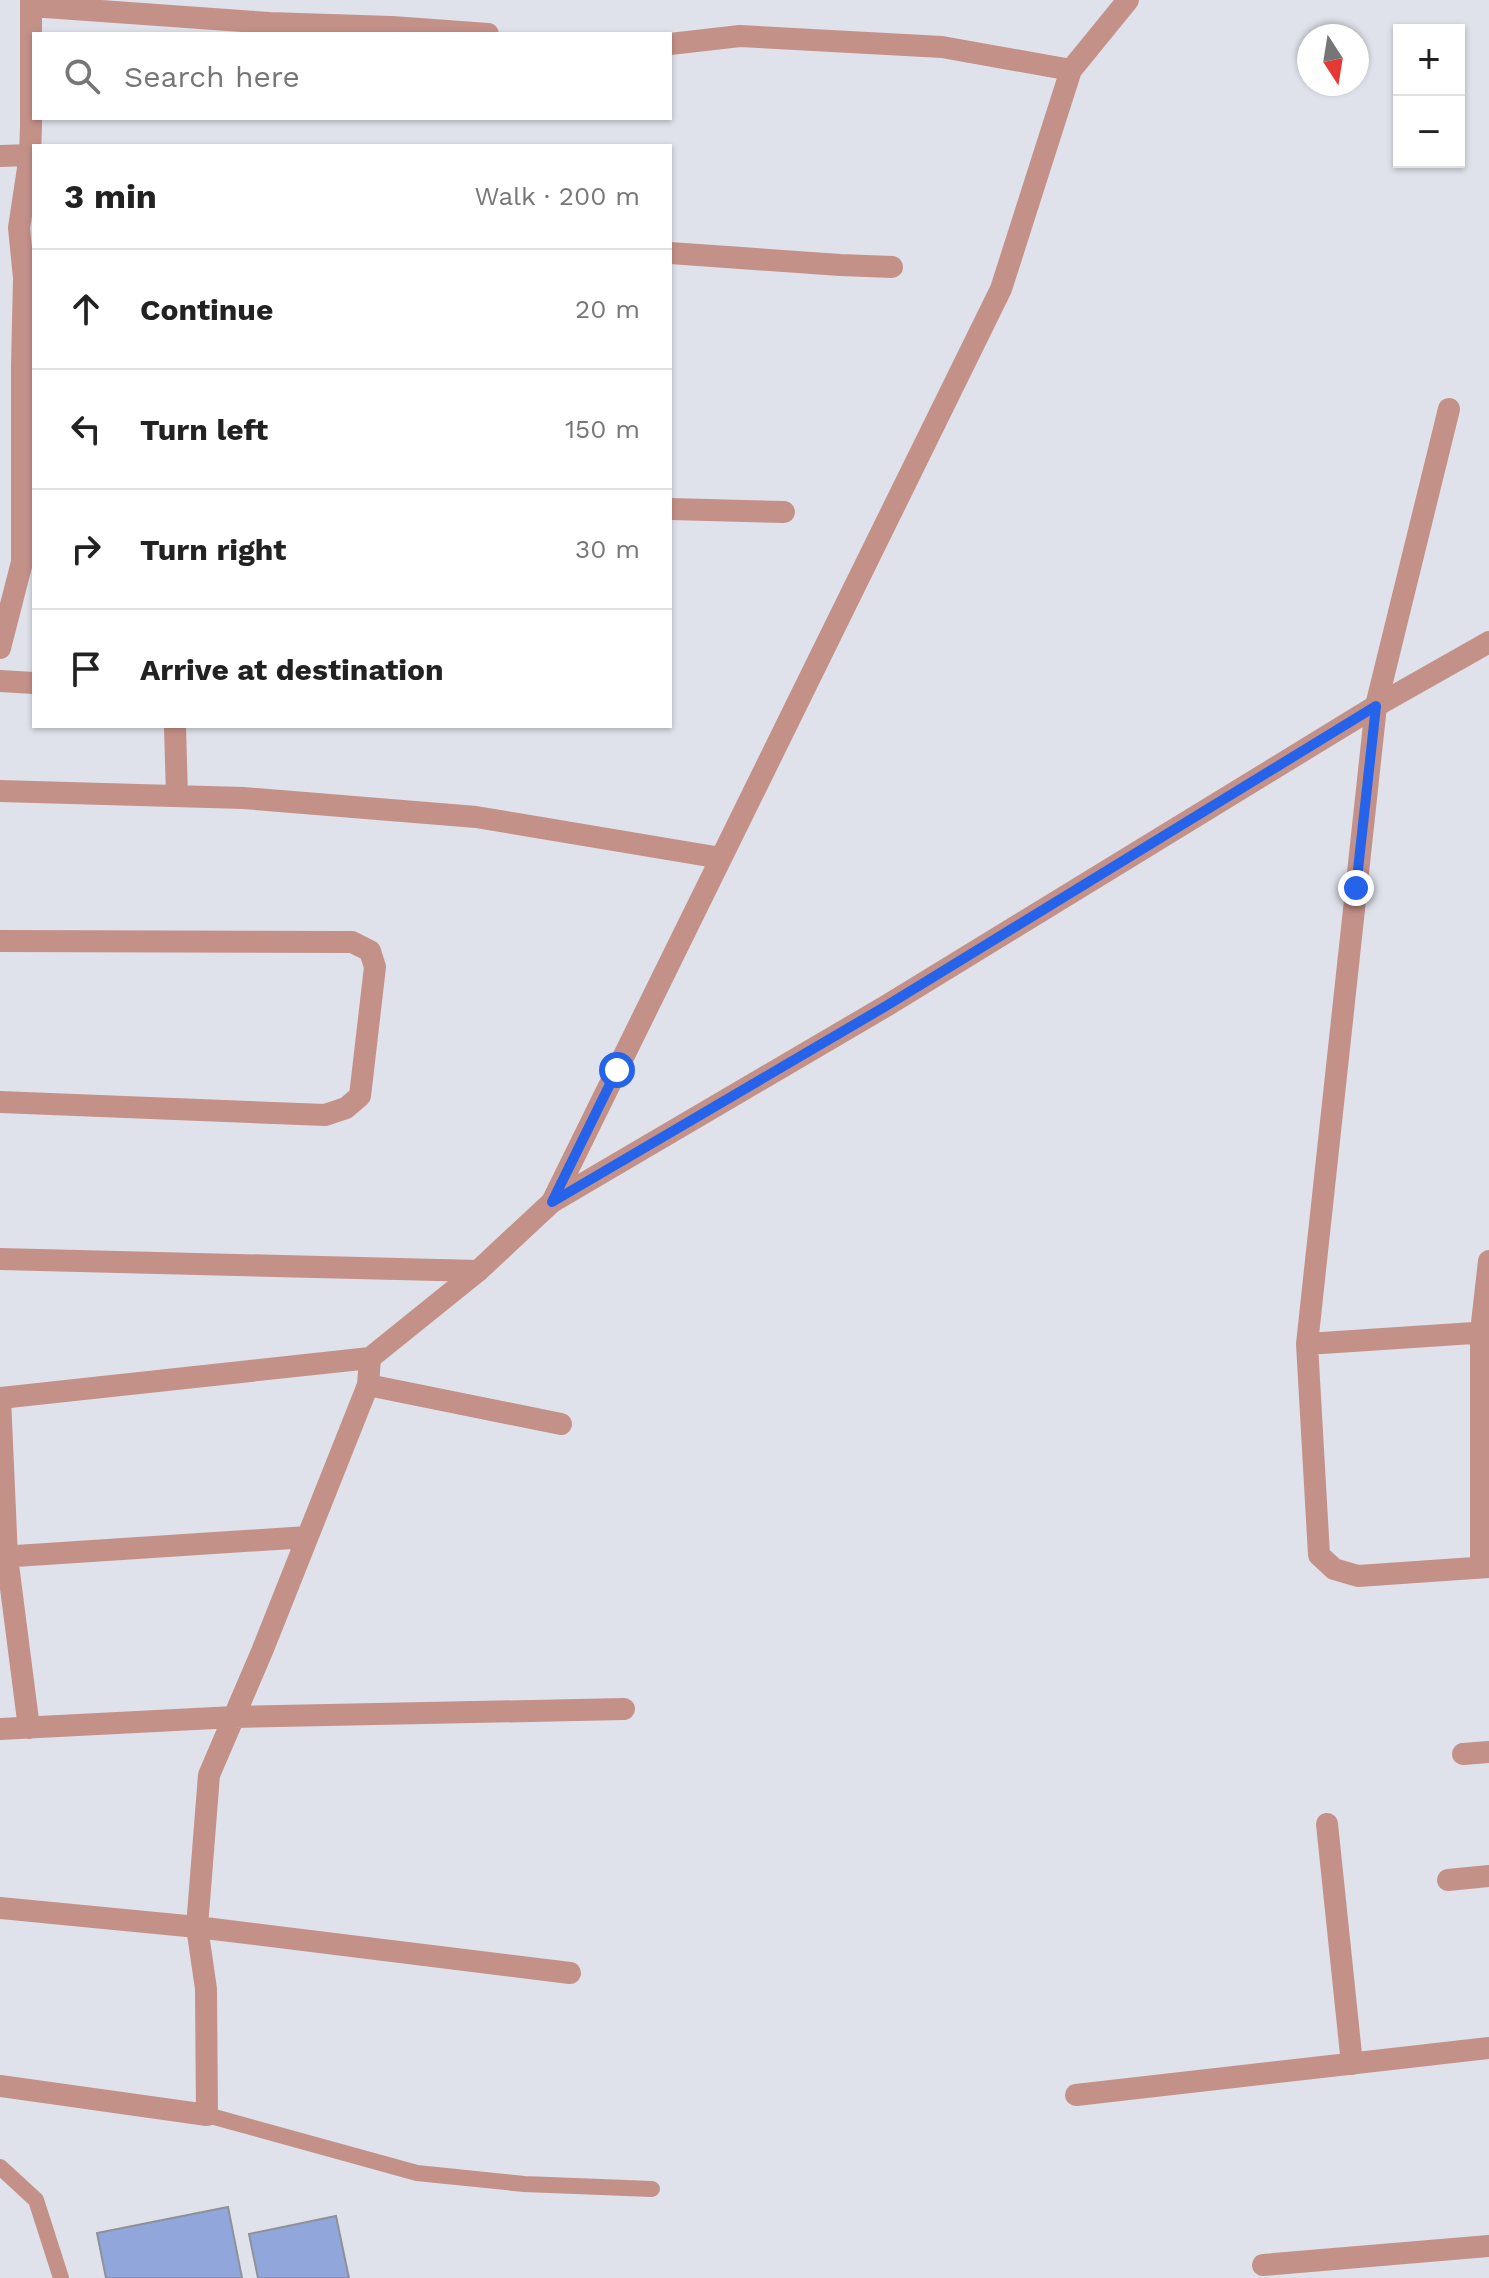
<!DOCTYPE html>
<meta charset="utf-8">
<style>
body{margin:0;font-family:"Work Sans",sans-serif;background:#f6f6f6;color:#222}
.controls{position:absolute;right:24px;top:24px;display:grid;overflow:hidden;border-radius:0px;box-shadow:0 2px 6px #0004}
.controls button{width:72px;height:72px;display:grid;place-items:center;padding:0;border:0;border-bottom:2px solid #e0e0e0;background:#fff;color:#222;font:40px sans-serif}
.compass{position:absolute;left:1297px;top:24px;width:72px;height:72px;border-radius:50%;background:#fff;box-shadow:0 2px 6px #0004;rotate:168deg}
.stop{position:absolute;width:24px;height:24px;margin:-18px;border:6px solid #2563eb;border-radius:50%;background:#fff}
.stop.end{background:#2563eb;border-color:#fff;box-shadow:0 2px 8px #0008}
.list{margin:0;padding:0;list-style:none}
h2{display:flex;justify-content:space-between;align-items:center;height:104px;margin:0;padding:0 32px;font-size:34px}
h2 small{font-size:26px;font-weight:400;color:#767676}
.list li{display:grid;grid-template-columns:52px 1fr auto;gap:24px;align-items:center;box-sizing:border-box;height:120px;padding:0 32px;border-top:2px solid #e0e0e0}
.list b{display:block;font-size:30px;white-space:nowrap}
.list em{font-size:26px;font-style:normal;color:#767676}
.icon{flex:none;width:44px;height:44px;fill:none;stroke:currentColor;stroke-width:2;stroke-linecap:round;stroke-linejoin:round}
.map{position:relative;flex:none;width:1489px;height:2278px;overflow:hidden}
.search{position:absolute;background:#fff;box-shadow:0 2px 6px #0004;left:32px;top:32px;width:640px;height:88px;display:flex;align-items:center;gap:20px;box-sizing:border-box;padding:0 28px;border-radius:0px;color:#767676;font-size:30px}
.panel{position:absolute;background:#fff;box-shadow:0 2px 6px #0004;left:32px;top:144px;width:640px;height:584px;border-radius:0px}
.map>svg:first-child{display:block}
</style>
<div class="map">
<svg width="1489" height="2278" viewBox="0 0 1489 2278">
<rect width="100%" height="100%" fill="#dfe2ea"/>
<path fill="#91a7dc" stroke="#8d9198" stroke-width="2" d="M228,2207L242,2278H106L97,2233Z
M336,2216L349,2278H258L249,2234Z"/>
<g fill="none" stroke-linecap="round" stroke-linejoin="round">
<path stroke="#c49189" stroke-width="16" d="M207,2115L417,2173L524,2184L652,2189
M0,2167L36,2200L61,2278"/>
<path stroke="#c49189" stroke-width="22" d="M31,6L269,23L392,27L488,34
M670,44L740,36L942,47L1071,70
M0,156L30,155
M670,253L840,265L892,267
M1449,409L1376,706L1307,1344L1489,1332
M670,509L784,512
M0,648L22,562V366L24,278L19,228L30,155L31,127V0
M0,681L34,683
M175,726L177,796
M0,791L243,798L476,817L721,858
M0,941L352,942L370,951L375,967L360,1096L346,1108L325,1115L0,1102
M552,1202L1001,289L1071,70L1128,0
M0,1259L478,1271
M1307,1344L1319,1555L1334,1569L1358,1576L1489,1567
M368,1385L561,1424
M0,1398L7,1557L29,1728
M0,1557L307,1537
M1481,1567V1332L1489,1261
M0,1729L234,1717L624,1709
M1463,1754L1489,1752
M1327,1824L1352,2064
M1448,1880L1489,1876
M0,1908L197,1927L570,1973
M0,2086L207,2115L206,1989L197,1927L209,1775L263,1649L368,1385L370,1358
M1076,2095L1489,2048
M1263,2265L1489,2246"/>
<path stroke="#c49189" stroke-width="22" d="M0,1398L370,1358L478,1271L552,1202L886,1006L1376,706L1489,642"/>
</g>
<g fill="none" stroke-linecap="round" stroke-linejoin="round">
<path stroke="#2563eb" stroke-width="10" d="M617,1070L552,1202L886,1006L1376,706L1356,888"/>
</g>
</svg>
<div class="controls">
<button>+</button>
<button>−</button>
</div>
<svg class="compass" viewBox="-18 -18 36 36"><path d="M0-13l5 13h-10z" fill="#e53935"/><path d="M0 13l5-13h-10z" fill="#767676"/></svg>
<div class="stop" style="left:617px;top:1070px"></div>
<div class="stop end" style="left:1356px;top:888px"></div>
<div class="search"><svg class="icon" aria-label="search" viewBox="0 0 24 24"><circle cx="10" cy="10" r="6"/><path d="M15 15l6 6"/></svg>Search here</div>
<section class="panel">
<h2>3 min<small>Walk · 200 m</small></h2>
<ul class="list">
<li><svg class="icon" aria-label="ahead" viewBox="0 0 24 24"><path d="M12 20V5M6 11l6-6 6 6"/></svg><div><b>Continue</b></div><em>20 m</em></li>
<li><svg class="icon" aria-label="left" viewBox="0 0 24 24"><path d="M17 20v-9H6M10 6l-5 5 5 5"/></svg><div><b>Turn left</b></div><em>150 m</em></li>
<li><svg class="icon" aria-label="right" viewBox="0 0 24 24"><path d="M7 20v-9h11M14 6l5 5-5 5"/></svg><div><b>Turn right</b></div><em>30 m</em></li>
<li><svg class="icon" aria-label="arrive" viewBox="0 0 24 24"><path d="M6 21V4h12l-3 4 3 4H6"/></svg><div><b>Arrive at destination</b></div></li>
</ul>
</section>
</div>
